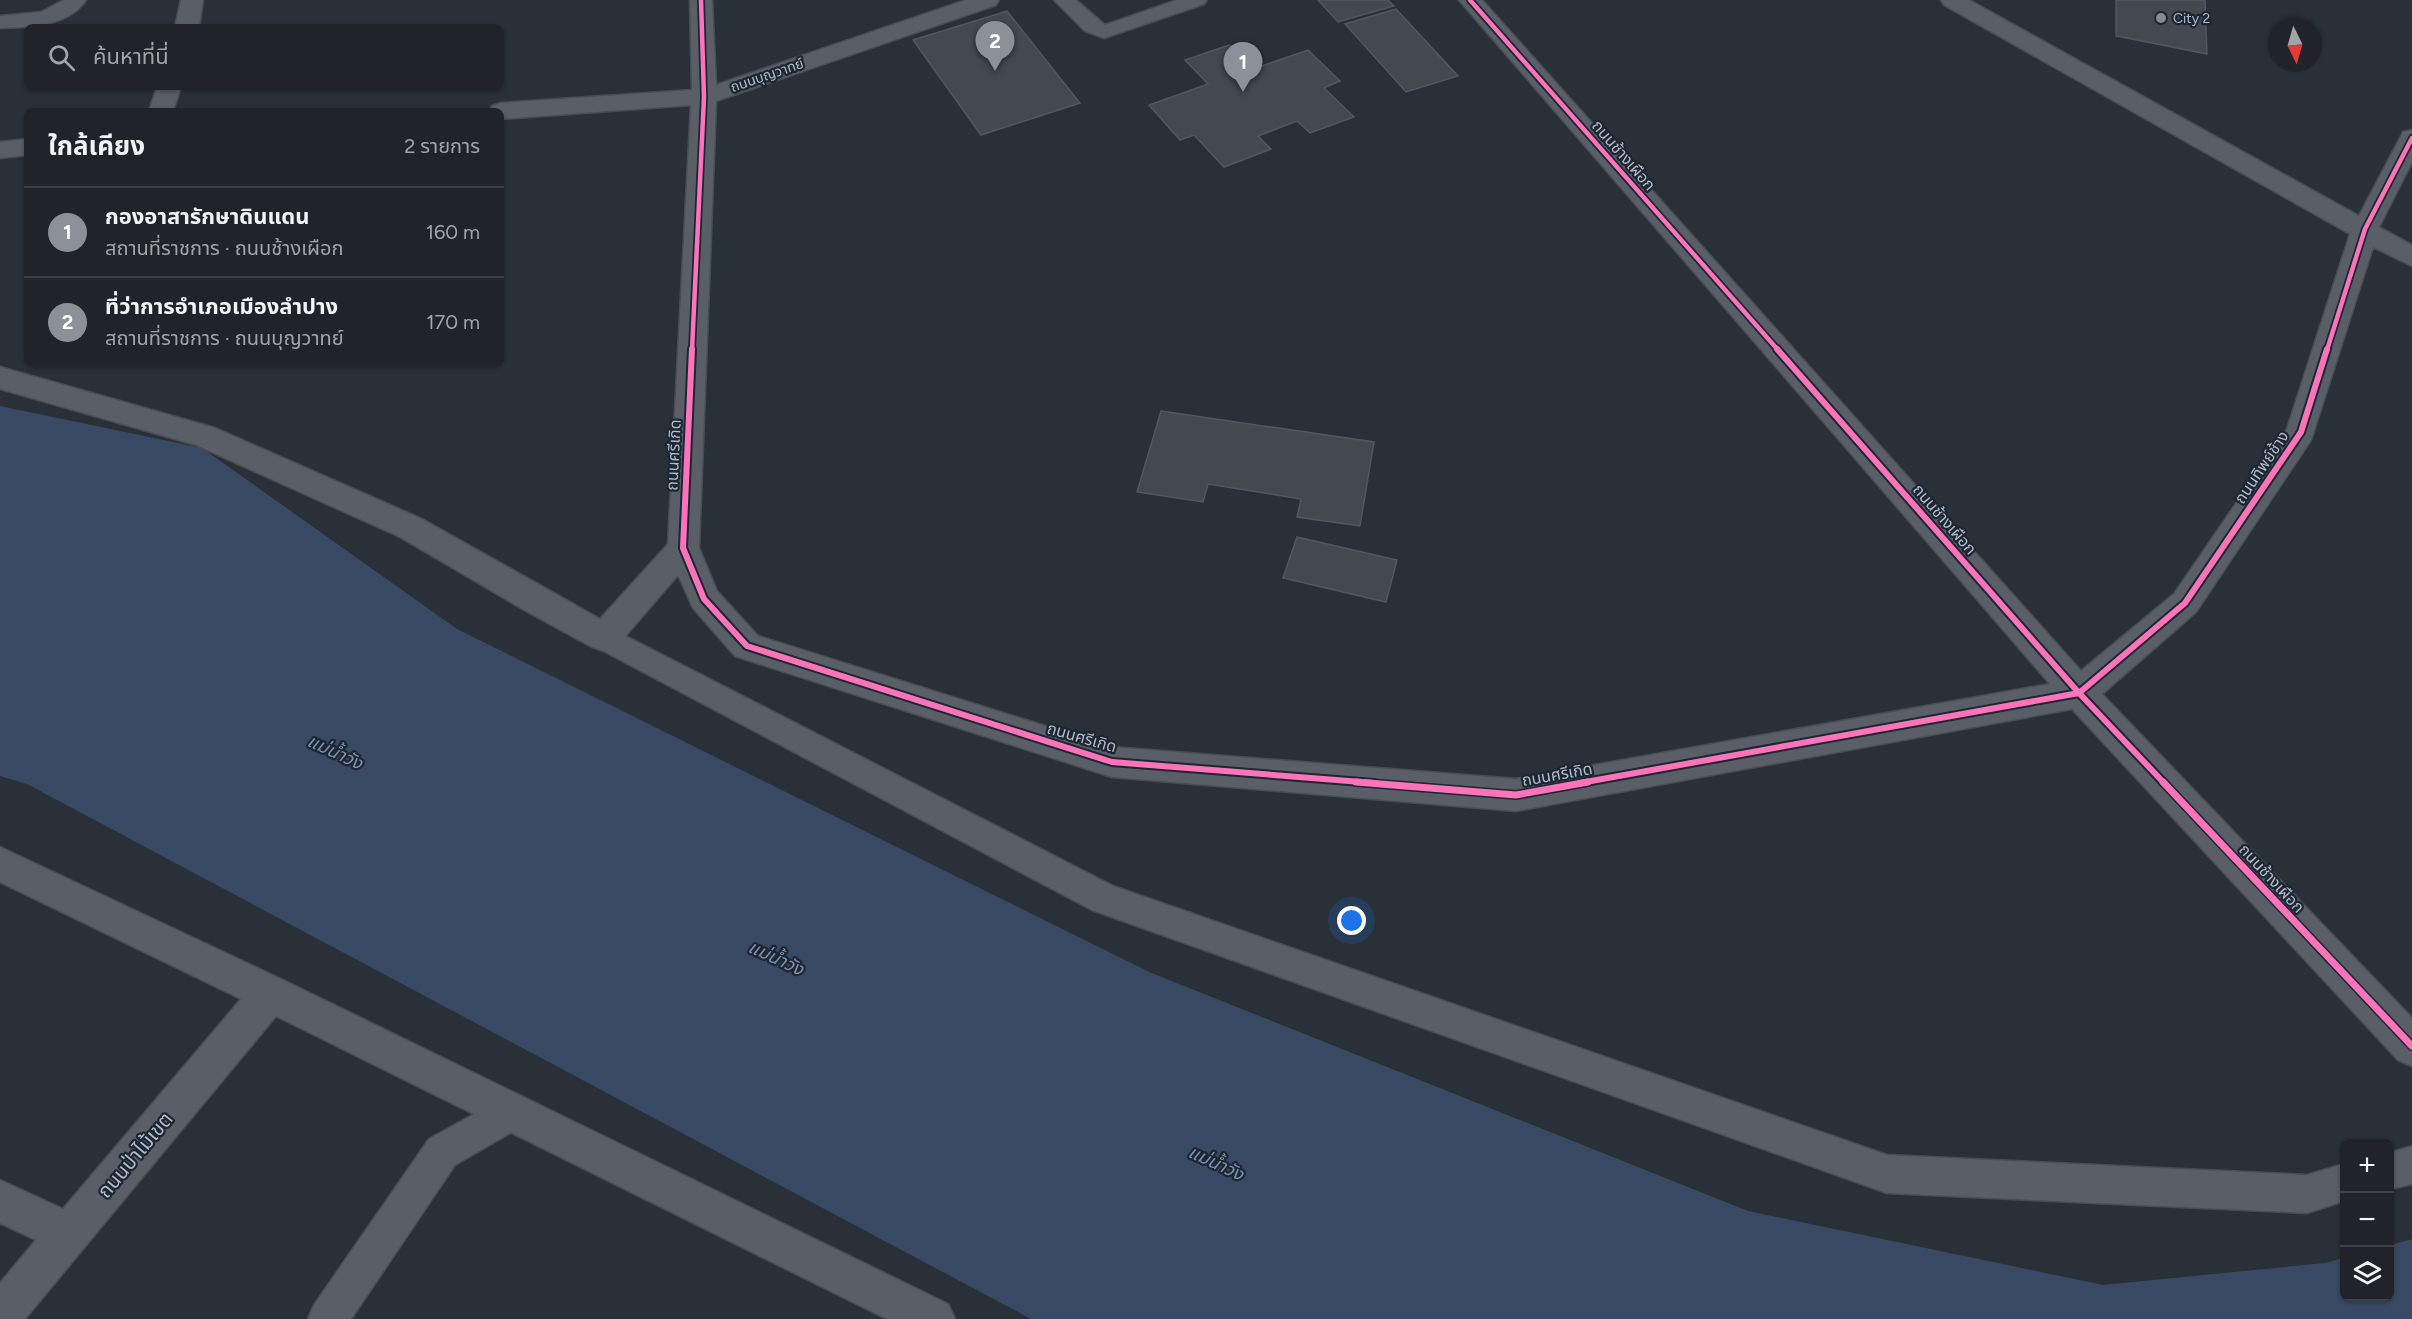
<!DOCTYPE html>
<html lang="th">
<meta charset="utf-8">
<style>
body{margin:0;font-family:Figtree,"Noto Sans Thai",sans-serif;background:#2d3036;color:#f1f3f6}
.controls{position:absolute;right:18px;bottom:18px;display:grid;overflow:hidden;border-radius:9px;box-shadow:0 2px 4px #0004}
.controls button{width:54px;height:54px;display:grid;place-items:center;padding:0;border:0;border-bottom:2px solid #3d4147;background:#20242a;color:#f1f3f6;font:30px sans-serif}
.compass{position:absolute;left:2268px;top:18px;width:54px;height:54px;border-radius:50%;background:#20242a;box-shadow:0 2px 4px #0004;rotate:175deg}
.you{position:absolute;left:1352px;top:921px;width:21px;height:21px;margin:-15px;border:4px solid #fff;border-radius:50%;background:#1a73e8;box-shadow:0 0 0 9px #1a73e833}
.badge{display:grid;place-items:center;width:39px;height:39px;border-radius:50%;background:#8c9099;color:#fff;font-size:20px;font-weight:700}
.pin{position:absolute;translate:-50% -50px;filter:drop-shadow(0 2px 3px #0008)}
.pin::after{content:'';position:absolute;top:32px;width:21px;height:18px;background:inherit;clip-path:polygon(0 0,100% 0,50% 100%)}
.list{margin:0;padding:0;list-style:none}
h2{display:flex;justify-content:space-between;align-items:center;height:78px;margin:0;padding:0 24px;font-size:26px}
h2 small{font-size:20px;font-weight:400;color:#a2a4a8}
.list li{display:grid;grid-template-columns:39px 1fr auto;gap:18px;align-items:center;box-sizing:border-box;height:90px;padding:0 24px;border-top:2px solid #3d4147}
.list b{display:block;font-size:22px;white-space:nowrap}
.list p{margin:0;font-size:20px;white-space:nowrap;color:#a2a4a8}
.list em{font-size:20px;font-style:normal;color:#a2a4a8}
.icon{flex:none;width:33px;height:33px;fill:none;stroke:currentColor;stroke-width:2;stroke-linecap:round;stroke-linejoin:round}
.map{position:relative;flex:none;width:2412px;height:1319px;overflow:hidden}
.search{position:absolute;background:#20242a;box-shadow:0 2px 4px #0004;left:24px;top:24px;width:480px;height:66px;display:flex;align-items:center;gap:15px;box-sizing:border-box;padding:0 21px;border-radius:9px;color:#a2a4a8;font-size:22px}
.panel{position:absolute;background:#20242a;box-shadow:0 2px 4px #0004;left:24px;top:108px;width:480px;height:258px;border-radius:9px}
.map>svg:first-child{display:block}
</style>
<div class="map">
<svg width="2412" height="1319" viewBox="0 0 2412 1319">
<rect width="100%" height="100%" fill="#2a3038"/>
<path fill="#384963" d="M0,406L202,448L457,629L1149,972L1748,1211L2103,1285L2325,1263L2344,1258V1296H2390V1245L2412,1239V1319H1031L27,784L0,776Z"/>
<path fill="#444950" stroke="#52575f" stroke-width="1.5" d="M1318,0H1388L1394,6L1338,22Z
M2116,0H2205L2207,54L2116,36Z
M1396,9L1458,76L1406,92L1345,24Z
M1007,11L1080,103L981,135L913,40Z
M1229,45L1253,69L1308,50L1340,81L1324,88L1354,117L1310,133L1297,121L1258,136L1271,149L1224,167L1194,135L1180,140L1149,105L1208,84L1185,60Z
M1161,411L1374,442L1360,526L1297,517L1301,499L1208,484L1203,502L1137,492Z
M1297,537L1397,560L1386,602L1283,578Z"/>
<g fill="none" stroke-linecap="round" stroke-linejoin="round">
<g stroke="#484c53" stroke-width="3">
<path id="service" d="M64,0H86C68,27 29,27 0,28V16L41,12Z
M1054,0H1076L1105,25L1177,0H1207L1204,4L1104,38L1085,31Z
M604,625L1113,886L1887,1155L2307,1175L2344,1164V1201L2307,1213L1887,1193L1092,910L594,646L589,637L594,628Z
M511,1094L524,1099L529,1112L524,1125L455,1165L351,1319H308L314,1305L429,1139Z
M2412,1146V1184L2390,1189V1153Z"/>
</g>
<g stroke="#484c53" stroke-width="3">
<path id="minor" d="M181,0H203L199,27H175Z
M690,0H712L716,85L966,0H999L996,5L716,101L699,548L717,591L758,636L1112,747L1516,779L2050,684L1459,0H1482L2081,671L2174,594L2287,429L2350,234L1944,5L1941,0H1969L2359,216L2400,138L2403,132L2412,130V162L2379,227L2412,245V266L2373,247L2311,440L2196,612L2102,694L2412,1018V1066L2398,1060L2072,709L1516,811L1112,777L735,656L693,608L678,575L616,647L604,651L592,647L526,611L400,537L196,445L0,389V367L215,428L422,519L600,619L668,544L691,105L501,119V111H489L492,106L501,103L692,90Z
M157,87H181L173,111H149Z
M27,139V155L0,158V142Z
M0,847L283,980L948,1304L955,1319H887L276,1016L25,1319H0V1283L36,1240L0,1223V1180L63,1209L241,999L0,882Z"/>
</g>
<use href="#service" fill="#5a5e66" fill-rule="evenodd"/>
<use href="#minor" fill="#5a5e66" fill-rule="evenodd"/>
<g stroke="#1d2633" stroke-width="8">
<path id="cycleway-far2" d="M1470,0L1778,350
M692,350L704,97L701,0
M2327,350L2365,229L2412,138"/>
</g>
<g stroke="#1d2633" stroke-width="10">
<path id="cycleway-far1" d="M692,349L683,548L704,599L747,646L1112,762L1374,783
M1777,349L2079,693L2164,783
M1580,783L2079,693L2185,603L2301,432L2327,349"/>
</g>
<g stroke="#1d2633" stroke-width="10">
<path id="cycleway" d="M1356,782L1516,795L1588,782
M2163,782L2412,1046"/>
</g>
<use href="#cycleway-far2" stroke="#fb73b8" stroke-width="4.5"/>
<use href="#cycleway-far1" stroke="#fb73b8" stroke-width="6"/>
<use href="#cycleway" stroke="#fb73b8" stroke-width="7"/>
</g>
<circle fill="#848b96" stroke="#1d2633" stroke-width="2" cx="2161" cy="18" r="6"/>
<g text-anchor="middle" stroke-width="4.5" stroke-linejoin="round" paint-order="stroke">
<g font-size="14" fill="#b4bcc9" stroke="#1d2633" text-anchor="start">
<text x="2173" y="23">City 2</text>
</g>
<g font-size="14" fill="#b4bcc9" stroke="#1d2633">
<text transform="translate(767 75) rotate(-19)" y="5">ถนนบุญวาทย์</text>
</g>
<g font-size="16" fill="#b4bcc9" stroke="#1d2633">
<text transform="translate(1624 155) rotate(49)" y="6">ถนนช้างเผือก</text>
<text transform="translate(673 455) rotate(-87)" y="6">ถนนศรีเกิด</text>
<text transform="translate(2261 467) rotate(-56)" y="6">ถนนทิพย์ช้าง</text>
<text transform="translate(1945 519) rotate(49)" y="6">ถนนช้างเผือก</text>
<text transform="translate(1082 737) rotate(16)" y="6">ถนนศรีเกิด</text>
<text transform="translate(1557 774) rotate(-10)" y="6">ถนนศรีเกิด</text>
<text transform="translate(2272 878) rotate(47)" y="6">ถนนช้างเผือก</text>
</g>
<g font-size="18" font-style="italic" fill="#7c92b1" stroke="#1d2633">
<text transform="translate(335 752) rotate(25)" y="6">แม่น้ำวัง</text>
<text transform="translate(776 958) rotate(25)" y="6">แม่น้ำวัง</text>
<text transform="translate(1216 1163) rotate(25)" y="6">แม่น้ำวัง</text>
</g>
<g font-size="20" fill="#b4bcc9" stroke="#1d2633">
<text transform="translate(135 1155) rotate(-50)" y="7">ถนนป่าไม้เขต</text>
</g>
</g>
</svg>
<div class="controls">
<button>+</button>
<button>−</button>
<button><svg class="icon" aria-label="layers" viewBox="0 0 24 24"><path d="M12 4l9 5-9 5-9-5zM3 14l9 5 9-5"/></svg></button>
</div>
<svg class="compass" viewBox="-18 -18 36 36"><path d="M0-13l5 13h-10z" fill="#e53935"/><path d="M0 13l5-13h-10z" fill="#a2a4a8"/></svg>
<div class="you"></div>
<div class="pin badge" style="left:1243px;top:92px">1</div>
<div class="pin badge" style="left:995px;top:71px">2</div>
<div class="search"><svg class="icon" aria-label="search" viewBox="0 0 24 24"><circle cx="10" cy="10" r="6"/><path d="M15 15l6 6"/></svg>ค้นหาที่นี่</div>
<section class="panel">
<h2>ใกล้เคียง<small>2 รายการ</small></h2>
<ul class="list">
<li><span class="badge">1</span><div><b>กองอาสารักษาดินแดน</b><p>สถานที่ราชการ · ถนนช้างเผือก</p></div><em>160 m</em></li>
<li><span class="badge">2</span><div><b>ที่ว่าการอำเภอเมืองลำปาง</b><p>สถานที่ราชการ · ถนนบุญวาทย์</p></div><em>170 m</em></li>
</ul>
</section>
</div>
